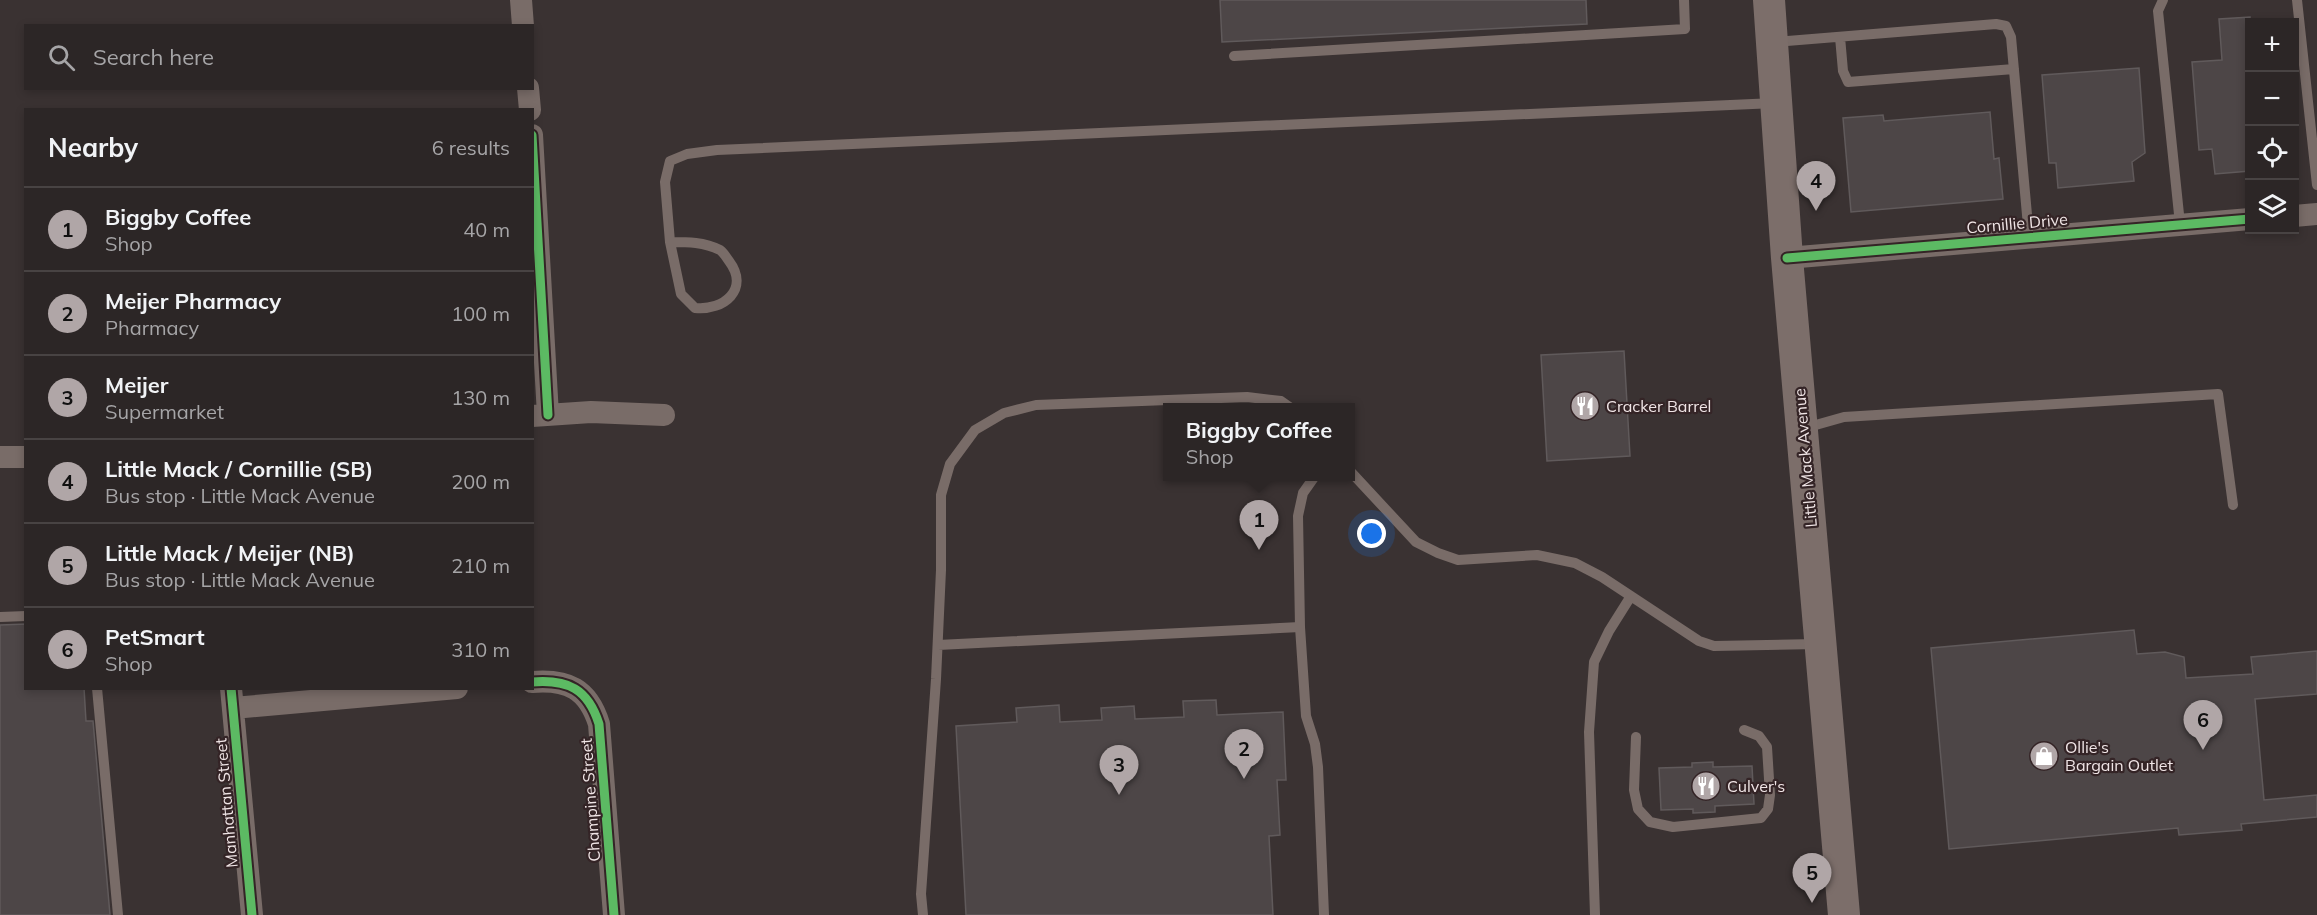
<!DOCTYPE html>
<meta charset="utf-8">
<style>
body{margin:0;font-family:Mulish,sans-serif;background:#342e2e;color:#f1f3f6}
.controls{position:absolute;right:18px;top:18px;display:grid;overflow:hidden;border-radius:0px;box-shadow:0 3px 9px #0003}
.controls button{width:54px;height:54px;display:grid;place-items:center;padding:0;border:0;border-bottom:2px solid #484343;background:#2c2626;color:#f1f3f6;font:30px sans-serif}
.you{position:absolute;left:1372px;top:534px;width:21px;height:21px;margin:-15px;border:4px solid #fff;border-radius:50%;background:#1a73e8;box-shadow:0 0 0 9px #1a73e833}
.badge{display:grid;place-items:center;width:39px;height:39px;border-radius:50%;background:#b0a6a7;color:#111;font-size:20px;font-weight:700}
.pin{position:absolute;translate:-50% -50px;filter:drop-shadow(0 2px 3px #0008)}
.pin::after{content:'';position:absolute;top:32px;width:21px;height:18px;background:inherit;clip-path:polygon(0 0,100% 0,50% 100%)}
.popup{position:absolute;left:1163px;top:403px;width:192px;height:78px;box-sizing:border-box;display:grid;place-content:center;border-radius:0px;background:#2c2626;filter:drop-shadow(0 2px 4px #0005);font-size:20px;white-space:nowrap;color:#a6a5a7}
.popup b{font-size:22px;color:#f1f3f6}
.popup::after{content:'';position:absolute;left:50%;top:100%;margin-left:-12px;border:12px solid transparent;border-top-color:#2c2626}
.list{margin:0;padding:0;list-style:none}
h2{display:flex;justify-content:space-between;align-items:center;height:78px;margin:0;padding:0 24px;font-size:26px}
h2 small{font-size:20px;font-weight:400;color:#a6a5a7}
.list li{display:grid;grid-template-columns:39px 1fr auto;gap:18px;align-items:center;box-sizing:border-box;height:84px;padding:0 24px;border-top:2px solid #484343}
.list b{display:block;font-size:22px;white-space:nowrap}
.list p{margin:0;font-size:20px;white-space:nowrap;color:#a6a5a7}
.list em{font-size:20px;font-style:normal;color:#a6a5a7}
.icon{flex:none;width:33px;height:33px;fill:none;stroke:currentColor;stroke-width:2;stroke-linecap:round;stroke-linejoin:round}
.map{position:relative;flex:none;width:2317px;height:915px;overflow:hidden}
.search{position:absolute;background:#2c2626;box-shadow:0 3px 9px #0003;left:24px;top:24px;width:510px;height:66px;display:flex;align-items:center;gap:15px;box-sizing:border-box;padding:0 21px;border-radius:0px;color:#a6a5a7;font-size:22px}
.panel{position:absolute;background:#2c2626;box-shadow:0 3px 9px #0003;left:24px;top:108px;width:510px;height:582px;border-radius:0px}
.map>svg:first-child{display:block}
</style>
<div class="map">
<svg width="2317" height="915" viewBox="0 0 2317 915">
<rect width="100%" height="100%" fill="#3a3232"/>
<path fill="#4d4647" stroke="#605a5b" stroke-width="1.5" d="M1220,0H1586L1587,24L1222,42Z
M2250,17V171L2215,174L2212,149L2199,150L2192,62L2222,60L2219,19Z
M2139,68L2145,153L2132,162L2134,181L2058,188L2056,163H2049L2042,75Z
M1990,112L1994,159L1999,158L2003,199L1851,212L1843,118L1883,115L1884,121Z
M1624,351L1630,456L1547,461L1541,355Z
M26,624V688H84L86,721H93L110,915H0V625Z
M2134,630L2137,654L2165,652L2184,657L2186,678L2253,674L2251,657L2317,651V694L2255,699L2264,800L2317,795V817L2241,824L2242,830L2179,835L2178,828L1949,849L1931,648Z
M1216,700L1217,715L1283,712L1286,780H1277L1280,835L1269,836L1273,915H966L956,726L1017,722L1016,708L1059,705L1060,722L1102,720L1101,708L1134,706L1135,719L1184,717L1183,701Z
M1713,762V767L1752,766L1754,804L1715,806V812L1693,813V809L1661,810L1659,768L1692,767V763Z"/>
<g fill="none" stroke-linecap="round" stroke-linejoin="round">
<path stroke="#796c68" stroke-width="10" d="M2163,0L2158,11L2180,224
M2297,0L2317,185
M1840,37L1843,71L1848,82L2014,69
M1774,42L1996,24L2006,26L2011,37L2029,237
M1234,56L1685,29L1684,0
M670,242C688,242 704,242 720,250C724,253 726,257 729,261C750,289 724,311 695,308L681,294L670,242L665,182L670,161L687,154L717,150L1775,103
M1805,428L1844,417L2218,394L2233,505
M1350,471L1416,542L1438,553L1458,560L1537,555L1575,563L1602,577L1699,641L1714,646L1817,644
M1315,476L1303,493L1298,516L1300,627L1306,716L1315,744L1318,767L1324,915
M0,617L26,616
M938,645L1300,627
M97,688L118,915
M1636,737L1634,790L1638,809L1650,822L1673,827L1761,818L1768,809L1770,795L1767,747L1759,736L1744,730
M923,915L921,894L936,679L941,570V495L950,464L975,430L1004,413L1036,405L1247,397L1281,401L1291,408
M1595,915L1589,732L1594,662L1609,631L1631,596"/>
<path stroke="#796c68" stroke-width="22" d="M521,0L523,26
M528,88L530,110
M532,135L548,415
M2294,216L2317,214
M1787,258L2250,219
M532,416L591,412L664,415
M0,457H26
M532,682C568,679 588,689 599,724L614,915
M231,688L252,915
M233,708L457,688"/>
<path stroke="#7c6e6a" stroke-width="32" d="M1769,0L1787,258L1844,915"/>
<g stroke="#342426" stroke-width="13">
<path id="cycleway" d="M532,135L548,415
M1787,258L2250,219
M532,682C568,679 588,689 599,724L614,915
M231,688L252,915"/>
</g>
<use href="#cycleway" stroke="#5cba63" stroke-width="9"/>
</g>
<defs>
<g id="restaurant-disc" transform="scale(1.5)"><circle r="9.5" fill="#b0a6a7" stroke="#342426"/><path d="M-5-6h1v4h1v-4h1v4h1v-4h1v5L-1.5 .5V6h-2V.5L-5-1ZM5-6V6H3V1.5H1.5Q1.5-4 5-6Z" fill="#fff"/></g>
<g id="shop-disc" transform="scale(1.5)"><circle r="9.5" fill="#b0a6a7" stroke="#342426"/><path d="M-5-2.5h2.3a2.7 3.5 0 0 1 5.4 0H5L5.5 6h-11ZM-1.5-2.5h3a1.5 2.3 0 0 0-3 0Z" fill="#fff"/></g>
</defs>
<g fill-rule="evenodd">
<use href="#restaurant-disc" x="1585" y="406"/>
<use href="#shop-disc" x="2044" y="756"/>
<use href="#restaurant-disc" x="1706" y="786"/>
</g>
<g text-anchor="middle" stroke-width="4.5" stroke-linejoin="round" paint-order="stroke">
<g font-size="16" fill="#f0e5e6" stroke="#342426">
<text transform="translate(2017 223) rotate(-5)" y="6">Cornillie Drive</text>
<text transform="translate(1805 458) rotate(-95)" y="6">Little Mack Avenue</text>
<text transform="translate(590 800) rotate(-94)" y="6">Champine Street</text>
<text transform="translate(226 803) rotate(-95)" y="6">Manhattan Street</text>
</g>
<g font-size="16" fill="#f0e5e6" stroke="#342426" text-anchor="start">
<text x="1606" y="412">Cracker Barrel</text>
<text x="2065" y="753">Ollie's<tspan x="2065" dy="18">Bargain Outlet</tspan></text>
<text x="1727" y="792">Culver's</text>
</g>
</g>
</svg>
<div class="controls">
<button>+</button>
<button>−</button>
<button><svg class="icon" aria-label="locate" viewBox="0 0 24 24"><circle cx="12" cy="12" r="6"/><path d="M12 2v4M12 18v4M2 12h4M18 12h4"/></svg></button>
<button><svg class="icon" aria-label="layers" viewBox="0 0 24 24"><path d="M12 4l9 5-9 5-9-5zM3 14l9 5 9-5"/></svg></button>
</div>
<div class="you"></div>
<div class="pin badge" style="left:1259px;top:550px">1</div>
<div class="popup"><b>Biggby Coffee</b>Shop</div>
<div class="pin badge" style="left:1244px;top:779px">2</div>
<div class="pin badge" style="left:1119px;top:795px">3</div>
<div class="pin badge" style="left:1816px;top:211px">4</div>
<div class="pin badge" style="left:1812px;top:903px">5</div>
<div class="pin badge" style="left:2203px;top:750px">6</div>
<div class="search"><svg class="icon" aria-label="search" viewBox="0 0 24 24"><circle cx="10" cy="10" r="6"/><path d="M15 15l6 6"/></svg>Search here</div>
<section class="panel">
<h2>Nearby<small>6 results</small></h2>
<ul class="list">
<li><span class="badge">1</span><div><b>Biggby Coffee</b><p>Shop</p></div><em>40 m</em></li>
<li><span class="badge">2</span><div><b>Meijer Pharmacy</b><p>Pharmacy</p></div><em>100 m</em></li>
<li><span class="badge">3</span><div><b>Meijer</b><p>Supermarket</p></div><em>130 m</em></li>
<li><span class="badge">4</span><div><b>Little Mack / Cornillie (SB)</b><p>Bus stop · Little Mack Avenue</p></div><em>200 m</em></li>
<li><span class="badge">5</span><div><b>Little Mack / Meijer (NB)</b><p>Bus stop · Little Mack Avenue</p></div><em>210 m</em></li>
<li><span class="badge">6</span><div><b>PetSmart</b><p>Shop</p></div><em>310 m</em></li>
</ul>
</section>
</div>
